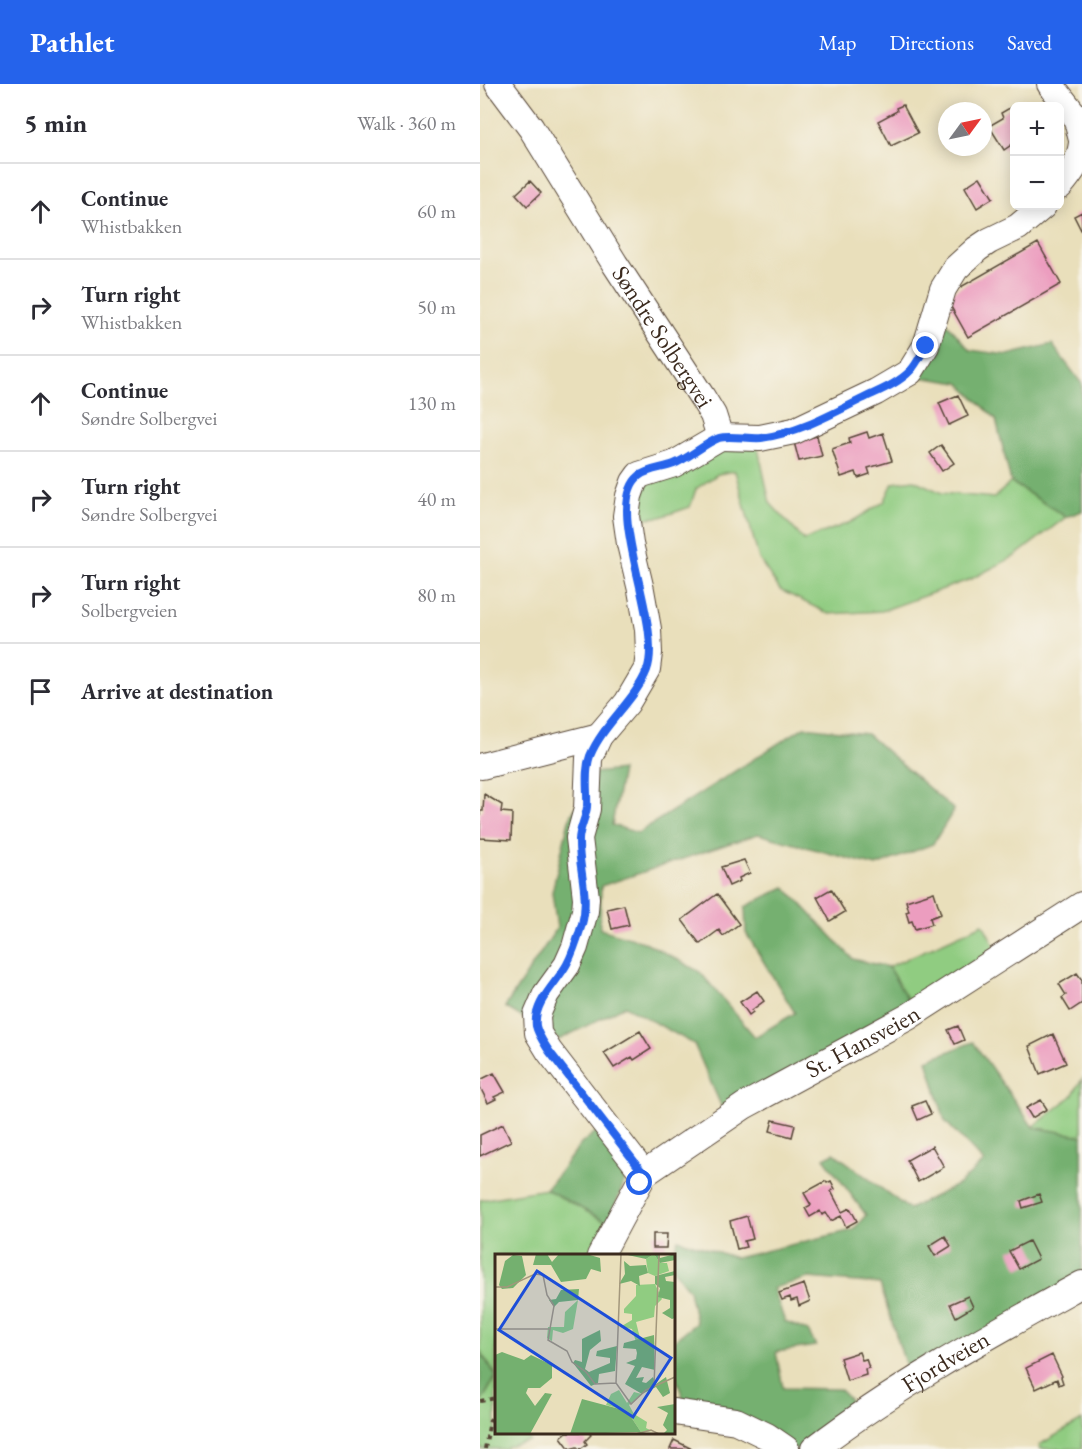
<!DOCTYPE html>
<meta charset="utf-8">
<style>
body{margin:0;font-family:"EB Garamond",serif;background:#f2f2f3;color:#2b2b33}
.controls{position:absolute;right:18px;top:18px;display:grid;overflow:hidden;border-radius:9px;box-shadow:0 3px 15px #0003}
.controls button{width:54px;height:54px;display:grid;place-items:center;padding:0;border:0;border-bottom:2px solid #e1e1e2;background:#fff;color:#2b2b33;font:30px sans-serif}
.compass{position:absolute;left:458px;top:18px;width:54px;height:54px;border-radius:50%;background:#fff;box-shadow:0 3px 15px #0003;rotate:57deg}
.stop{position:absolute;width:18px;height:18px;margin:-14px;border:4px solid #2563eb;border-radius:50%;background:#fff}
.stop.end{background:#2563eb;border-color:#fff;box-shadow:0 2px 6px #0008}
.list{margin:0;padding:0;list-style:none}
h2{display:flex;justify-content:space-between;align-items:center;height:78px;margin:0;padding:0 24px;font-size:26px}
h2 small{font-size:20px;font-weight:400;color:#7c7c81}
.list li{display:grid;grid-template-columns:39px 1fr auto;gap:18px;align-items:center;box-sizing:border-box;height:96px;padding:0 24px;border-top:2px solid #e1e1e2}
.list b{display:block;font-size:22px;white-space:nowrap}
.list p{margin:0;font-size:20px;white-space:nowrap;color:#7c7c81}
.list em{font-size:20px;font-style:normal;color:#7c7c81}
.icon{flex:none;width:33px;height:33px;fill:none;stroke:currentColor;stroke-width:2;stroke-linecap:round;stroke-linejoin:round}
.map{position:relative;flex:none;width:602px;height:1365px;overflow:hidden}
header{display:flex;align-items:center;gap:36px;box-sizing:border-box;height:84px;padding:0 30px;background:#2563eb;color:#fff}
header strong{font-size:28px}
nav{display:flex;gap:33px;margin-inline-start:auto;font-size:21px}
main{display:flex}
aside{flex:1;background:#fff}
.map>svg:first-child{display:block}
</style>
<header>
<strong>Pathlet</strong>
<nav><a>Map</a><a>Directions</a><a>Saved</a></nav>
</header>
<main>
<aside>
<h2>5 min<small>Walk · 360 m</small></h2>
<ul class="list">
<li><svg class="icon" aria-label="ahead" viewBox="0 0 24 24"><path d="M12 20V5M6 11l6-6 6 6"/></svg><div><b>Continue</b><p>Whistbakken</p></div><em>60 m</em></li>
<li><svg class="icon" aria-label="right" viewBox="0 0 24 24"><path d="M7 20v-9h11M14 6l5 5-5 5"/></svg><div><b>Turn right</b><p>Whistbakken</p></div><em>50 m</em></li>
<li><svg class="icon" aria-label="ahead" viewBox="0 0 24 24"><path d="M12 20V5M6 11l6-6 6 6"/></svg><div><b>Continue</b><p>Søndre Solbergvei</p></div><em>130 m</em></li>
<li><svg class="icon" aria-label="right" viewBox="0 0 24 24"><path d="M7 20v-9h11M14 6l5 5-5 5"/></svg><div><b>Turn right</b><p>Søndre Solbergvei</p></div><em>40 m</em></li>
<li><svg class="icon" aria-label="right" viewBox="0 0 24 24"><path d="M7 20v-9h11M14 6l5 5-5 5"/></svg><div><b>Turn right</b><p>Solbergveien</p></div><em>80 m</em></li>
<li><svg class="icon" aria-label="arrive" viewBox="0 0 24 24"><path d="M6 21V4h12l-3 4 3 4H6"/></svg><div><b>Arrive at destination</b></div></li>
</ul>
</aside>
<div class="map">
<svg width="602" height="1365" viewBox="0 0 602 1365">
<rect width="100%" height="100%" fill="#f7f3e8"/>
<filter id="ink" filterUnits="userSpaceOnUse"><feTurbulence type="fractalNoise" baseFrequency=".0167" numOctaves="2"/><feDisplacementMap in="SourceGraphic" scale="12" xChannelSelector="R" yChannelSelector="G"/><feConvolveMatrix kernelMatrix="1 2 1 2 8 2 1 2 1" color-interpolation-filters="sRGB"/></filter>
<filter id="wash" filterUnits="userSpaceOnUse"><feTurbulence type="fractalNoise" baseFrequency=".008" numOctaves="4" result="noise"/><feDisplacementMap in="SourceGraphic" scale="24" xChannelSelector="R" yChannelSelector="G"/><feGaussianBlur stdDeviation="1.35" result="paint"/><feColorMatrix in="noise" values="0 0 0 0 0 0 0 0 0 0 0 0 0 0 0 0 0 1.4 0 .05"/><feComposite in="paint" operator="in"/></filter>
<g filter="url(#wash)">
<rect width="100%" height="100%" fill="#e9dfbb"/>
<path fill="#90cc81" stroke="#667b50" stroke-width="1.5" d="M215,359L278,364L290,419L324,456L371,438L404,418L413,399L434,396L462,409L514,414L531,398L586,433L535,472L491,495L402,527L349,530L300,506L279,475L255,387L238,390L216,405L210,423L181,433L163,434L154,418L167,384Z
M503,840L519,870L433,924L408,883Z
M602,995V1052L553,1043L592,1012Z
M66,1105L128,1139L111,1171L16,1172V1292L0,1267V1116Z
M16,1293V1348L50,1349L49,1357L26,1363V1365H0V1320Z
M602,1336V1365H561L559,1361Z"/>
<path fill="#74b06f" stroke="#586d46" stroke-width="1.5" d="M450,220L490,266L528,271L572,260L602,300V427L586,433L531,398L516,335L479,299L419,290L439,259Z
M324,643L387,650L474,726L453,760L396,782L278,750L121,802L120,845L167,859L220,888L275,953L315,929L266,849L265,823L305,803L373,875L408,883L433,924L242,1024L214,960L145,922L79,956L25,923L77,844L72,808L89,736L113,689L142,686L132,741L158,749Z
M493,958L553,1043L602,1052V1209L428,1289L400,1200L329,1194L293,1204L305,1238L328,1247L336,1262L296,1268L303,1304L359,1305L379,1325L350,1365H317L206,1322L194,1288V1256L216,1239L209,1206L194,1187L192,1172L198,1155L256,1174L373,1146L386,1131L344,1074L354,1069L429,1125L479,1100L504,1078L465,1037L447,976Z
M117,1047L149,1086L128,1139L66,1105L101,1060Z
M0,1267L16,1292L0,1320Z"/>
<g id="blocks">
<path fill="#ec9dbf" d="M423,21L438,49L411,62L398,37L417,27L416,24Z
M533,22L534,25V59L524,66L509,42L523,34L521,29Z
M500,93L513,114L497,124L485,103Z
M50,97L61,109L47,122L36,110Z
M602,128V148L594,132Z
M558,159L581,200L488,253L465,212Z
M478,311L488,332L469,341L459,319Z
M387,348L389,354L403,349L412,377L388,384L390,390L378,394L376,388L361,393L352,365L370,359L369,354Z
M337,352L342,372L319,377L314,358Z
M461,361L474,379L462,387L450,369Z
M4,710L22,721L21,728L32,729L31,756L0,754V727H3Z
M264,776L270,789L259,794L260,797L249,802L241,783Z
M351,805L365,828L350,837L337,813Z
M454,808L461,830L450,834L452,840L435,845L432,837L429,838L426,828L429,827L426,817Z
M237,810L259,840L243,852L239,846L220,860L202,836Z
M144,821L149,841L132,845L127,825Z
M597,889L602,896V919L590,927L582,914L586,911L579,900Z
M277,907L284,917L272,926L273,928L269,931L260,918Z
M478,942L484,956L475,960L468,946Z
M160,947L171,965L154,976L152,973L134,984L124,969Z
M573,950L586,979L560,990L549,962Z
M14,989L25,1008L14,1013L16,1015L8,1019L0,1003V996Z
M561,1016L567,1025L552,1034L546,1024Z
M445,1017L451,1030L438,1036L432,1022Z
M293,1036L315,1041L312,1053L290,1047Z
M23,1040L31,1057L0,1072V1051Z
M452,1062L464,1083L438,1098L427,1076Z
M346,1097L347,1099L351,1097L355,1105L351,1107L362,1128L370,1124L377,1137L366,1143L361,1132L351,1137L346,1129L342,1131L340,1127L330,1133L325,1124L331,1121L324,1109Z
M559,1110L562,1118L543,1124L541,1117Z
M267,1132L273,1155L264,1157L266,1163L257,1165L250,1137Z
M173,1150H187L186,1164H173Z
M465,1152L471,1162L455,1172L449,1162Z
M549,1157L558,1175L539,1185L529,1167Z
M324,1200L330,1217L319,1222L317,1215L311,1217L310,1213L302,1216L299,1209Z
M488,1212L493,1223L476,1233L470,1220Z
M379,1268L382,1276L386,1275L389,1284L385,1285L386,1291L367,1297L360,1274Z
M572,1271L582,1292L581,1293L583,1299L579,1301L577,1295L556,1305L546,1284Z
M87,1348H109L111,1351L105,1357L107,1360L100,1365L97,1363L90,1365L81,1353Z
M194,1356L212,1365H190Z"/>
</g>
</g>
<g filter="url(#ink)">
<use href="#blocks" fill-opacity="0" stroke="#554536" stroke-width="1.5"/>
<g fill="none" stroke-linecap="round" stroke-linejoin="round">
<g stroke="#554536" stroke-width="28">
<g id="minor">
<path id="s1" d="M18,0L51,44L135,180L222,313L233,331L240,353"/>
<path d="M570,0L596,33L602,56"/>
<path d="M580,102C591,89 600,77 602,59"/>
<path d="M240,353L280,354L314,347L396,308L430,288L446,262L463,205L476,184L497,165L509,157L538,143L563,122"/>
<path d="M2,682L119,652"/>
<path d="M164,1090L69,967L58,949L57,931L66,910L87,881L95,863L105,827L106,814L99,754L107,725L109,674L119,652L147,619L167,585L169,569L168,545L161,506L150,460L146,432L149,412L154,398L159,391L194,380L240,353"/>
<path id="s2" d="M164,1090L264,1022L428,933L602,821"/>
<path d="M120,1172L164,1090"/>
<path d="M194,1328L256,1337L287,1352L306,1365"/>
<path id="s3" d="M334,1365C418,1301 510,1251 602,1200"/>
</g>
</g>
<path stroke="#554536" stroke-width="4" stroke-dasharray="4.5 4.5" stroke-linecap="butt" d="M0,1317L16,1314
M5,1365L10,1336L16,1328"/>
<use href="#minor" stroke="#fff" stroke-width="26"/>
</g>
</g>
<g fill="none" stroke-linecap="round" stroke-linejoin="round" filter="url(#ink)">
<path stroke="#2563eb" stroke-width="8" d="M160,1099L164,1090L69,967C64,959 58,951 56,942C53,918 77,899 87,880C94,867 98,853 102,840C110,811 98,784 99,756C99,745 106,734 107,723C108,707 104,688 110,672C123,640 155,617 167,586C184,540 122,422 159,392C167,385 184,384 194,380C209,374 227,358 239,354C248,351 270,355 281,354C318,349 350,331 382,315C398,307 418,300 431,286C437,280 441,270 446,262"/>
</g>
<g text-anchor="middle" stroke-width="6" stroke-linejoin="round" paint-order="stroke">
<g font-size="24" fill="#3b2a1e" stroke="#f7f3e8">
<text dy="8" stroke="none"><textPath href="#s1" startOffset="302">Søndre Solbergvei</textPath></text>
<text dy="8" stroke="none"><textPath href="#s2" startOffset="256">St. Hansveien</textPath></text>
<text dy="8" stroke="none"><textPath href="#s3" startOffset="158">Fjordveien</textPath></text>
</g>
</g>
<g transform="translate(15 1170)">
<rect width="180" height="180" fill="#e9dfbb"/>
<path d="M159,0L165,9H172L174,17L160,22L153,19L151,5ZM160,30L167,45L160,52L159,63L141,68L145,84L141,88L137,75L125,73L137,66V60L129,59V55L141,42V31ZM83,46L78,75L68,79L58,76L57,87L52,84L53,73H69L70,58ZM124,136L132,149L139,138L147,140L134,151L139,160L152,168L151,174L157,177L138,180L146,178L132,157L111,151L116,140Z" fill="#90cc81"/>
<path d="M41,0H52L57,8L64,0L95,1L105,4L106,18L96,15L91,25L66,28L56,11H38ZM128,0H165V4L180,0V6L165,9L159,0L151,5ZM18,1L27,2L31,21L18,34L7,35L4,31L10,7ZM129,7L135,12L151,11L153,19L144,22L145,32L136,27L124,30L130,20ZM180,17V21L170,23L171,27L180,28V64L177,65L167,59L175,54V46L163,43L165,34L160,30V22ZM66,36L84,35L83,46L64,48L59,53L54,46L61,45ZM105,76L106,87L95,96L90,115L94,118L115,109V104L101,102L102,97L122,92L120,117L104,120L103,129L96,132L78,109L80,106L87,108V85ZM159,81L160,116L147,113L141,124L149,123L147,128L151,129L158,123L161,130L171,123L175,139L168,143L161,133L147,140L130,130L140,112L131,109L141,105L142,99L141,95L128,94L129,89ZM7,98L29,106L36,101L57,111V124L45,134H33L31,139L40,152L50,139L57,140L35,180H0V101ZM87,145L132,157L146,178L75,180ZM180,150V180H168L172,176L168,171L173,159L162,153Z" fill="#74b06f"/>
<path fill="none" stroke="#a3977c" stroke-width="1.5" d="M126,0L121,129L136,150L151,136L180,123M0,33H12L40,20L48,21L52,41L59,52L53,86L72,97L77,108L91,118L100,130L121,129M0,75H54M159,132L164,0M141,180L156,176L164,180"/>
<path fill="#1d4ed8" fill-opacity="0.15" stroke="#1d4ed8" stroke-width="3" d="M42,17L176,104L138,163L4,76Z"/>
<rect width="180" height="180" fill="none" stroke="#3b2a1e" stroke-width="3"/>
</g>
</svg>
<div class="controls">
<button>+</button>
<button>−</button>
</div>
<svg class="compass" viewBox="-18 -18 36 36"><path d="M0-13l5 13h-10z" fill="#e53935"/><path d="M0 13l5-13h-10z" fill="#7c7c81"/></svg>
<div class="stop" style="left:160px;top:1099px"></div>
<div class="stop end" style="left:446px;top:262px"></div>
</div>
</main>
